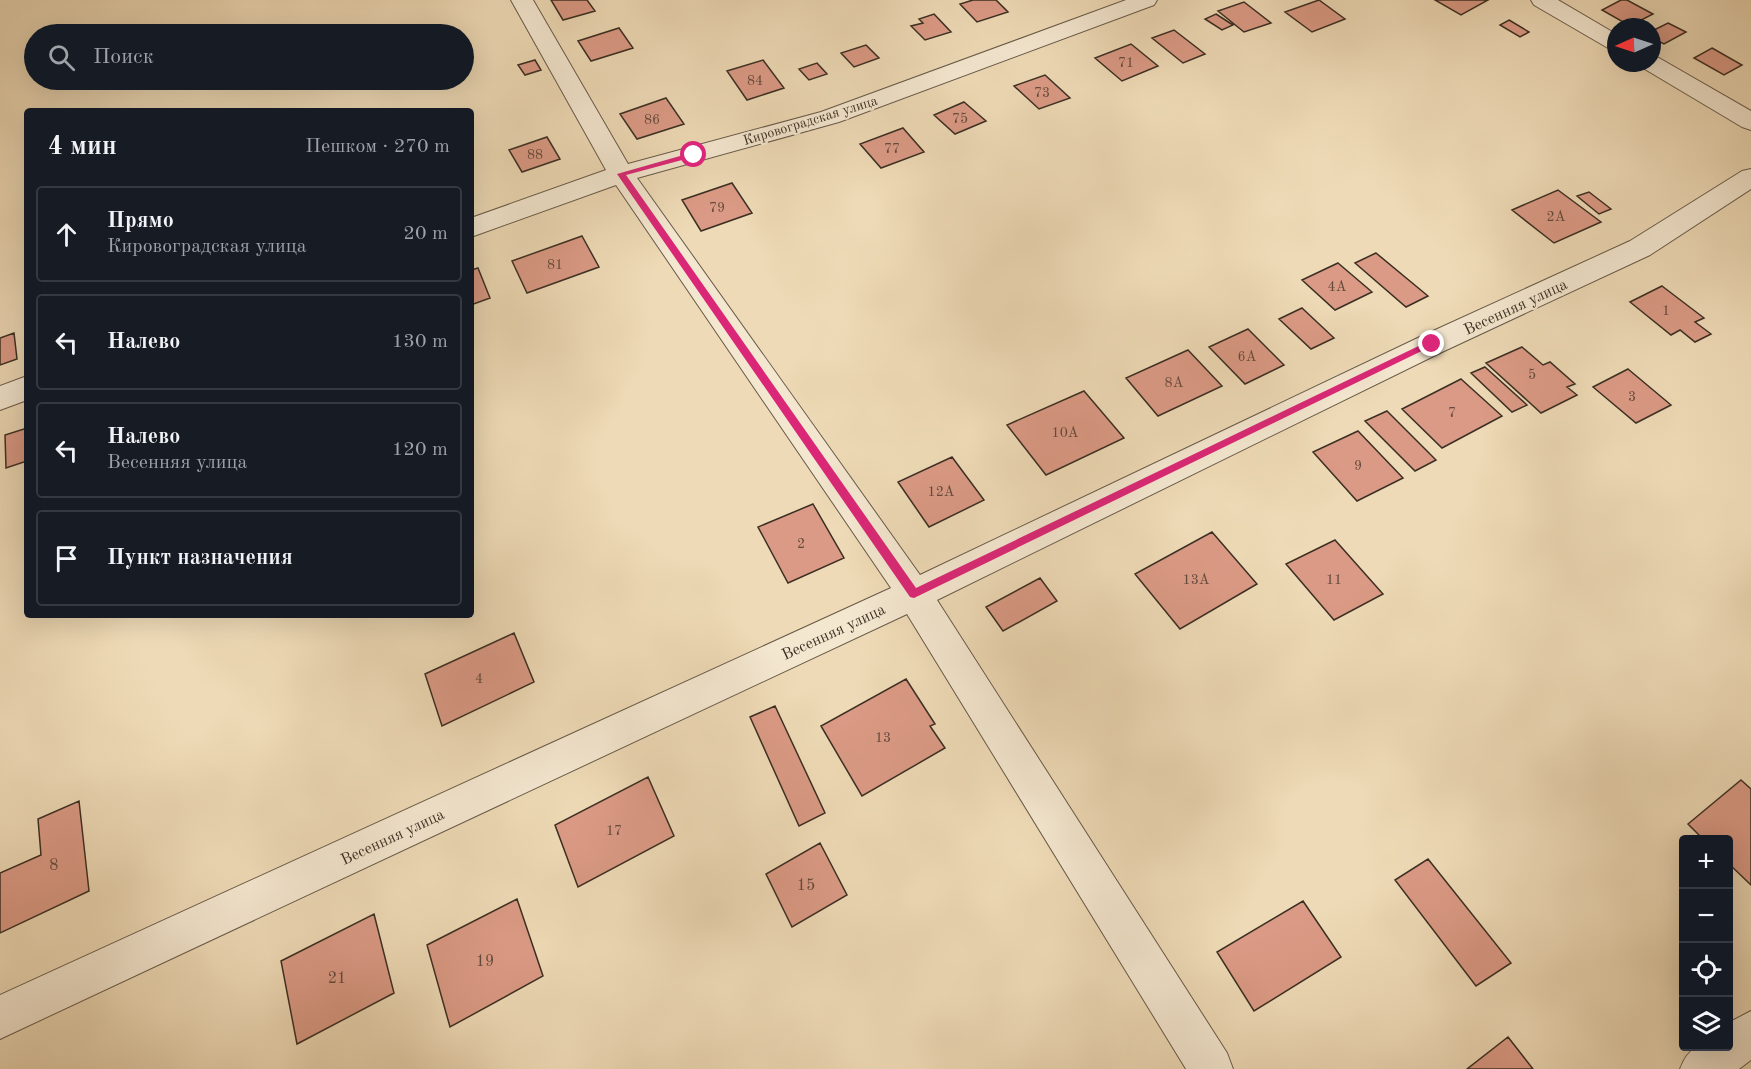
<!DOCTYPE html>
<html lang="ru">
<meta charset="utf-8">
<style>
body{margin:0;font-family:"Old Standard TT",serif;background:#242831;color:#f1f3f6}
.controls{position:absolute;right:18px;bottom:18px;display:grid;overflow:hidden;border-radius:6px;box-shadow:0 6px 24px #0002}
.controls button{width:54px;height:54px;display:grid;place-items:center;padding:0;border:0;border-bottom:2px solid #363941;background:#171b24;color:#f1f3f6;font:30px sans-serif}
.compass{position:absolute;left:1607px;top:18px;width:54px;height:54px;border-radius:50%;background:#171b24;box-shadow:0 6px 24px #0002;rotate:267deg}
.stop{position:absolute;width:18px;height:18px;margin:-14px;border:4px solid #db2777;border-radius:50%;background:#fff}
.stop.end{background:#db2777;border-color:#fff;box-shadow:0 2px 6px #0008}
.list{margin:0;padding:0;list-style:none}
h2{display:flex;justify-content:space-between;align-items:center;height:78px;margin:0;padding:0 24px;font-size:26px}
h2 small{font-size:20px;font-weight:400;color:#9ea1a6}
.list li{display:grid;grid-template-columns:39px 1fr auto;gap:18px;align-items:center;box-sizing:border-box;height:96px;margin:0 12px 12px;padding:0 12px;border:2px solid #363941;border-radius:6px}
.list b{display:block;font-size:22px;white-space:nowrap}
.list p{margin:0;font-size:20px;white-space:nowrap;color:#9ea1a6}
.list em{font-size:20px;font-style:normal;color:#9ea1a6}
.icon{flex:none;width:33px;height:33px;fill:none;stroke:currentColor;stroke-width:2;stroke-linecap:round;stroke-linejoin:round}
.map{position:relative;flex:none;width:1751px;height:1069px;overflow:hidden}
.search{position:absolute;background:#171b24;box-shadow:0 6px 24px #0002;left:24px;top:24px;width:450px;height:66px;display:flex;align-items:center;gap:15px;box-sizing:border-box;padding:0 21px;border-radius:33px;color:#9ea1a6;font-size:22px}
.panel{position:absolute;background:#171b24;box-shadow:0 6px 24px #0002;left:24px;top:108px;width:450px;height:510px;border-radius:6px}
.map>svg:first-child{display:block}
</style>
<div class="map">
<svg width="1751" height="1069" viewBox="0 0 1751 1069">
<rect width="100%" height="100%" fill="#eedab6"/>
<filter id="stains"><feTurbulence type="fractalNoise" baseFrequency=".00333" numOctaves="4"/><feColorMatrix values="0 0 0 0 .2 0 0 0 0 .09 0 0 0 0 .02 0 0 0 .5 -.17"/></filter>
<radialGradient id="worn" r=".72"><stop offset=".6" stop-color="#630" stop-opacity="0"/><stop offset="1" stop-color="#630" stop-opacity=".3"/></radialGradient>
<path fill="#db9a85" stroke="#3b2f23" stroke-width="1.5" d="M551,0H587L595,11L563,20Z
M973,0H996L1008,12L977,22L960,4Z
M1319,0L1345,19L1312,32L1285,12Z
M1435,0H1488L1461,15Z
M1621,0H1627L1653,14L1630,26L1602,10Z
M1244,2L1271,23L1244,32L1218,11Z
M934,14L951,32L925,40L911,26L923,23L919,19Z
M1216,14L1233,25L1222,30L1205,19Z
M1509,20L1529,32L1520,37L1500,25Z
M1668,23L1686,32L1664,44L1652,38V31Z
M619,28L633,48L591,61L578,41Z
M1174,30L1205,54L1183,63L1152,38Z
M1131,44L1158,66L1122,81L1095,58Z
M866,45L879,58L854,67L841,53Z
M1712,48L1742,65L1724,75L1694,58Z
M535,60L541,70L525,75L518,65Z
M763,60L784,88L747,100L727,71Z
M817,63L827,74L809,80L799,69Z
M1045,75L1070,98L1039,109L1014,86Z
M666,98L684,124L637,139L620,114Z
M964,102L986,121L955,134L934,115Z
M903,128L924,152L881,168L860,144Z
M547,137L560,159L522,172L509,150Z
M732,183L752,213L701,231L682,200Z
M1558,190L1601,222L1554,243L1512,210Z
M1589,192L1611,209L1599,214L1577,196Z
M582,236L599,267L527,293L512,261Z
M1376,253L1428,296L1406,307L1355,263Z
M1338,263L1372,292L1335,310L1302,280Z
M478,268L490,298L471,305V270Z
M1662,286L1704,318L1695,322L1711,334L1695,342L1680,330L1671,335L1630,302Z
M1302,308L1334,338L1311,349L1279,319Z
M1248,329L1284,365L1245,384L1209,347Z
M14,333L17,359L0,365V338Z
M1522,347L1543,365L1550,362L1575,384L1567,387L1577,395L1541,413L1486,363Z
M1188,350L1222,386L1158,416L1126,378Z
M1485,367L1527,405L1512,412L1471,373Z
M1628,369L1671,405L1636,423L1593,387Z
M1461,379L1502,416L1442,448L1402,409Z
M1084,391L1124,438L1046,475L1007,425Z
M1387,411L1436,460L1415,471L1365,421Z
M27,428V461L6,468L5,435Z
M1358,431L1403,478L1357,501L1313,452Z
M952,457L984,500L929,527L898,482Z
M813,504L844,558L788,583L758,527Z
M1212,532L1257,584L1180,629L1135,574Z
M1335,540L1383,594L1334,620L1286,564Z
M1040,578L1057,601L1003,631L986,607Z
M514,633L534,682L442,726L425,674Z
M906,679L935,724L930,726L945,748L862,796L821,726Z
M775,706L825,813L799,826L750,717Z
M648,777L674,836L578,887L555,825Z
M1741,780L1751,789V885L1728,863V840H1704L1688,824Z
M79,801L89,891L0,933V873L41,855L38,819Z
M820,843L847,895L792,927L766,874Z
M1428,859L1511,963L1476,986L1395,880Z
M517,899L543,976L450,1027L427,945Z
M1303,901L1341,957L1254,1011L1217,952Z
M374,914L394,993L297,1044L281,961Z
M1508,1037L1533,1069H1467Z"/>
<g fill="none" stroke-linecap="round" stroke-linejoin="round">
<g stroke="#685a48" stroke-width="2">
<path id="minor" d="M511,0H533L628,164L821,112L1126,0H1157L1154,5L839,122L637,178L920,575L1422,336L1630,241L1742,171L1751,169V189L1650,255L1442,352L937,600L1227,1053L1233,1069H1186L907,614L0,1039V995L891,588L616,185L471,237V218L606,170Z
M1531,0H1558L1616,34V50L1608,48L1534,5Z
M1652,56L1659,58L1751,111V130L1742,127L1643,68L1639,63H1652Z
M27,376V400L0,410V386Z
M1751,1011V1060L1739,1069H1680C1691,1041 1702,1046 1728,1046V1023Z"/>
</g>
<use href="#minor" fill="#f4e7d0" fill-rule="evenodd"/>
</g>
<path fill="#db2777" d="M694,152L698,155L697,156L626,175L916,588L1429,341H1435L1436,344L914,598L910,597L617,174Z"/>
<g text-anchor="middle" stroke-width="4.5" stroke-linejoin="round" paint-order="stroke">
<g font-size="14" fill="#634a3c">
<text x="1126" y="67">71</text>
<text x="755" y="85">84</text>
<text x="1042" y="97">73</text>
<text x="960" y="123">75</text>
<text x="652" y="124">86</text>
<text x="892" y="153">77</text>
<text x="535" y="159">88</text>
<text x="717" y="212">79</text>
<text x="1556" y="221">2А</text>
<text x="555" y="269">81</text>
<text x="1337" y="291">4А</text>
<text x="1666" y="315">1</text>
<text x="1247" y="361">6А</text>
<text x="1532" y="379">5</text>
<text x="1174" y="387">8А</text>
<text x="1632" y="401">3</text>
<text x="1452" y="417">7</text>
<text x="1065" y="437">10А</text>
<text x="1358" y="470">9</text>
<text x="941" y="496">12А</text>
<text x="801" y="548">2</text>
<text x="1196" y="584">13А</text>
<text x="1334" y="584">11</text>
<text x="479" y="683">4</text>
<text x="883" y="742">13</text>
<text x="614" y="835">17</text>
</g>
<g font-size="14" fill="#3b2f23" stroke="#f4e7d0">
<text transform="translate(810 120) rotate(-17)" y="5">Кировоградская улица</text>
</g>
<g font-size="16" fill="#3b2f23" stroke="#f4e7d0">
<text transform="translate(1515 306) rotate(-25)" y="6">Весенняя улица</text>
<text transform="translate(833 631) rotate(-25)" y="6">Весенняя улица</text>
<text transform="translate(392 836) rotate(-25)" y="6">Весенняя улица</text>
</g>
<g font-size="16" fill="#634a3c">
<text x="54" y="870">8</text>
<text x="806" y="890">15</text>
<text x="485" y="966">19</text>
<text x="337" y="983">21</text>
</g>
</g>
<rect width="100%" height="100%" filter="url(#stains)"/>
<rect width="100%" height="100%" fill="url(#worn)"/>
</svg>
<div class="controls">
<button>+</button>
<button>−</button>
<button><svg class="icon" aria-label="locate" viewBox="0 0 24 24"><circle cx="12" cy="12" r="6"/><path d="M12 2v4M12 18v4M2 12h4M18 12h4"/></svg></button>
<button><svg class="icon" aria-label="layers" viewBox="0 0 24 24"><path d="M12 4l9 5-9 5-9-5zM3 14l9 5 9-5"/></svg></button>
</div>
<svg class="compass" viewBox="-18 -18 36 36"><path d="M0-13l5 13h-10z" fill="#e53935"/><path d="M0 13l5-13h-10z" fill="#9ea1a6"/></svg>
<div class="stop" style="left:694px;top:155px"></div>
<div class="stop end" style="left:1432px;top:344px"></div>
<div class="search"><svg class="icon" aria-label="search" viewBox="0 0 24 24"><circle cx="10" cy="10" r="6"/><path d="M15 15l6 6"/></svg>Поиск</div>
<section class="panel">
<h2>4 мин<small>Пешком · 270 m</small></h2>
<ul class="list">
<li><svg class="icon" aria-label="ahead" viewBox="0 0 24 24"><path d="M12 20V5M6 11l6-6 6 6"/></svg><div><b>Прямо</b><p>Кировоградская улица</p></div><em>20 m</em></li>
<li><svg class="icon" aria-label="left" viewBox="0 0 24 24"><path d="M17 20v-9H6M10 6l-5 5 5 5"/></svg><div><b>Налево</b></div><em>130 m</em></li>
<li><svg class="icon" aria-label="left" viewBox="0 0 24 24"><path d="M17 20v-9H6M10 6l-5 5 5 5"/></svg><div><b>Налево</b><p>Весенняя улица</p></div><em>120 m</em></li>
<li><svg class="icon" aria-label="arrive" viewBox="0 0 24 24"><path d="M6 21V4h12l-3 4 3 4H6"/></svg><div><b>Пункт назначения</b></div></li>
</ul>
</section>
</div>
